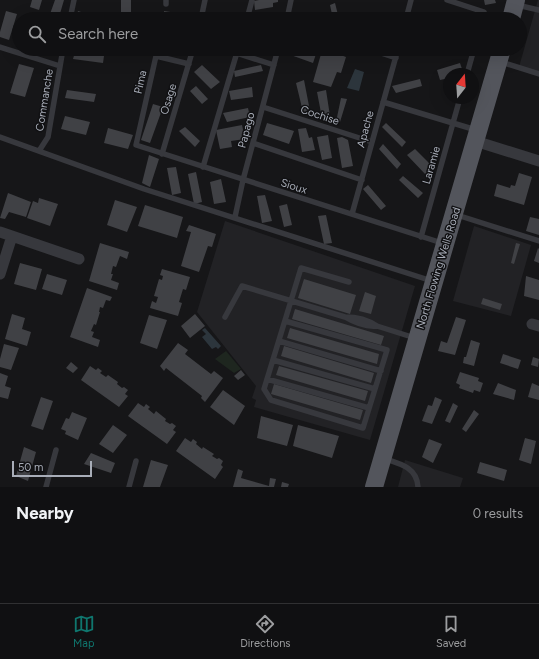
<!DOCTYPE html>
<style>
body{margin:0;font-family:Figtree,sans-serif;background:#19191b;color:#f1f3f6}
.compass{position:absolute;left:443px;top:68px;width:36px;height:36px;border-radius:50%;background:#101012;box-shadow:0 4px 16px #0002;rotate:17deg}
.scale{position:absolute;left:12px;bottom:10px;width:80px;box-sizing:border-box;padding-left:4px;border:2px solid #a8adb8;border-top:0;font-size:11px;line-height:14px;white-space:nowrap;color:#a8adb8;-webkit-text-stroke:3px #111113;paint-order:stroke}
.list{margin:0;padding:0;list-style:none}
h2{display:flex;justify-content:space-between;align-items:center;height:52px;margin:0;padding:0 16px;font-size:17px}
h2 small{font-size:13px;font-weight:400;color:#9c9d9f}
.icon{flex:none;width:22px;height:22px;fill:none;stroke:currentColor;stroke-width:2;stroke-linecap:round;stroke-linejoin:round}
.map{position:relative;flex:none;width:539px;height:487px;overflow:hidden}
.search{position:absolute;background:#101012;box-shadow:0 4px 16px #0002;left:12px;right:12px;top:12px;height:44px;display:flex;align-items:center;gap:10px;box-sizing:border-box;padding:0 14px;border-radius:22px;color:#9c9d9f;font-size:15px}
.sheet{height:116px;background:#101012}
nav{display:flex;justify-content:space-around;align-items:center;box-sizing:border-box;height:56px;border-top:1px solid #303032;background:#101012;font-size:11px;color:#9c9d9f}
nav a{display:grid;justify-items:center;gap:2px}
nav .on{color:#0f766e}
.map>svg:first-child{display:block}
</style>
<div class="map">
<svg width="539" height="487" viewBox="0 0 539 487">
<rect width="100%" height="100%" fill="#161618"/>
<path fill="#222225" d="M538,0H539V73L519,67Z
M225,221L415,286L370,440L254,407L256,400L252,398L256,386L197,312Z
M474,226L531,245L511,316L453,301Z
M405,460L463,478L460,487H398Z"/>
<path fill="#1e261f" d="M226,351L241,369L234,373L215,359Z"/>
<path fill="#2c353c" d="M355,69L364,72L359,91L347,88Z
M205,328L221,346L218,349L216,347L212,349L202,337L206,334L202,330Z"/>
<path fill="#404145" d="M32,0H42L39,10L30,7Z
M55,0H64L59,17L50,14Z
M121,0H131V19H121Z
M259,0H278V2L273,3V7L255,10L254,1Z
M484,0H495L496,3L485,5Z
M335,3L339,19H333L330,5Z
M6,11L17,14L9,40L0,37V32Z
M78,11L103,19H80L76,18Z
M164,11L184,14V19H164Z
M431,14L433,19H417Z
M274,15V19H255V18Z
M287,49H310L317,51L313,63L285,53Z
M446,49H461L443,55V50Z
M327,50L346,57L341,73L337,72L331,87L313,82L321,54H326Z
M75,52L104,56L103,63L73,59Z
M460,63L462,69L458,70L459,74H449V78L440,80L437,70Z
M19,64L34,68L25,97L10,93Z
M202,65L220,82L211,89L194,72Z
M261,65L263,71L235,77L234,71Z
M420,79L422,86L396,93L392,86Z
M304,80L310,111L303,112L296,83Z
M196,86L208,99L202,104L190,91Z
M252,87L253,97L231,100L229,91Z
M67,90L96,94L94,102L65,98Z
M326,90L330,116L322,118L317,92Z
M341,98L347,99L340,122H336Z
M153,104L163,107L150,143L141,140Z
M248,108L250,117L227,122L223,113Z
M65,116L90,122L86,135L61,129Z
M267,123L294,131L289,144L263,135Z
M386,123L406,142L402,147L382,127Z
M242,125L245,139L231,141L232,147L220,149L216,130Z
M185,127L200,141L195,147L179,131Z
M108,128L133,135L128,149L104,143Z
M306,128L309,138L312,137L315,150L302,152L298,129Z
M328,135L332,158L322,160L317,137Z
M342,137L348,140L353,166L342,168L337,138Z
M383,144L401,164L397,169L379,149Z
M415,149L434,168L426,175L407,155Z
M149,155L159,159L150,187L142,183Z
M176,167L181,193L172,195L167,168Z
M196,172L202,202L194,204L188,174Z
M519,173L532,177L524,205L494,196L497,184L510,188L511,185L515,186Z
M403,176L423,193L418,198L399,180Z
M221,179L226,202L214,204L210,182Z
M368,185L386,206L381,210L363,189Z
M8,193L31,202L26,217L9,212L5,219L0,218Z
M265,195L272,221L262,223L257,196Z
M39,198L58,204L50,226L27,218L33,201L38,203Z
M115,200L137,207L127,232L107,225Z
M287,204L292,225L284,227L279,206Z
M145,205L183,217L177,238L138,226Z
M326,215L332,243L324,244L318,216Z
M530,217L539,219V235L526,231Z
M189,225L216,234L212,247L208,246L199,272L181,266L191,232L186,231Z
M100,243L129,252L127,259L120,256L116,267L113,266L111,274H113L111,280L119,283L117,290L89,281Z
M516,243L520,244L514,264L511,263Z
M538,248L539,249V263L534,261Z
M20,263L42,269L36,290L14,284Z
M162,269L190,277L186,290L183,289L179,302L182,303L178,316L150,308L152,301L156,303L158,297L154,296L159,279L162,280L163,276L160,275Z
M47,274L67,280L62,295L42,289Z
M526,276L539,280V300L524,296Z
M304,279L356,295L350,314L298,298Z
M87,288L112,297L110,301L106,300L103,308L100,307L99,312H100L96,325L94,324L91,331L94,332L92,337L100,340L98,347L70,337Z
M365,292L376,296L371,314L359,311Z
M483,298L502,304L500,310L481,304Z
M295,309L384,336L381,345L292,319Z
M12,314L25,318L22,329L31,332L27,346L5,339Z
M195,314L205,326L190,338L181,326Z
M149,315L167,320L157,349L140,343Z
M456,317L466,320L455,355L438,351L441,341L447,343Z
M290,328L379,354L377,364L287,338Z
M471,340L480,343L474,366L463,363L464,357H466Z
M178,343L188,350L185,354L211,374L214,371L223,378L205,402L201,398L202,396L166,368L164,371L160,366Z
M4,344L19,348L11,370L0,367V359Z
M284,346L374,373L371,383L281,356Z
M503,354L521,360L518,369L500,363Z
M533,357L539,359L538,367L531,365Z
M71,362L78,368L73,373L66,368Z
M90,366L96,370L98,368L102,371L100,373L106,377L108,375L118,382L117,384L122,388L124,387L128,390L125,394L128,396L119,407L81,380Z
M279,366L368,391L365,401L276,375Z
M241,370L245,375L238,380L234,376Z
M460,372L479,378L478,381L483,383L480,392L474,390L473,393L459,388L460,385L456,383Z
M0,373L8,376L5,386L11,388L8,399L0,397Z
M498,383L516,390L514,400L493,394Z
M532,383L539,386V400L528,397Z
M274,384L363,410L360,420L271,394Z
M223,390L245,406L234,425L210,407Z
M41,397L53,401L43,430L31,426Z
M435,397L442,400L432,424L422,421L428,405L432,406Z
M138,403L144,407L146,404L150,407L148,409L154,414L156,411L166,419L165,421L170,424L172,423L176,426L173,430L176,432L167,444L128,416Z
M453,403L458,406L450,423L445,421Z
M474,410L479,414L466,432L462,429Z
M72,412L87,418L78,440L65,434L66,431L61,429L66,418L69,419Z
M261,416L293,425L287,446L257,438Z
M113,425L127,435L113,453L99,444Z
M298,425L339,436L332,458L293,446Z
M185,438L191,442L193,439L197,442L196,444L202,449L203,447L214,454L212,456L217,459L219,458L223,461L221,465L223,467L215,479L176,451Z
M525,438L536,441L531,464L519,460Z
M429,439L442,444L433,463L422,457Z
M24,447L36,452L28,481L16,476Z
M91,453L115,463L111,473L84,464Z
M151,460L168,465L160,487H143Z
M480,462L507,470L504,481L477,473Z
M238,469L243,471L241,478L269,486L270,478L276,479L274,487H233Z
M282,482L289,484L288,487H281Z"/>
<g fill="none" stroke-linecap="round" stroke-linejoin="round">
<path stroke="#37383d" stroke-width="5.5" d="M447,0L484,12L482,19
M166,4V0
M517,5L539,10
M70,19L74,0
M201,19L205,0
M247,19L252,0
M287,19L291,0
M406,19L411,0
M0,47L60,66
M227,49L236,53L274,65
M369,49L396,58
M501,62L539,74
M189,64L156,56L136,145L442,243
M467,74L474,49
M383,102L476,130
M263,107L372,142
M0,137L144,189L432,281
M253,143L362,180
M39,151L48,137L63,49
M162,154L193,49
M203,167L238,49
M352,214L398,49
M457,215L539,241
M235,217L243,180L278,49
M421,237L460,98
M225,317L242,286L345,317C357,317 368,320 377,326C366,327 355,323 345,317
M285,321L387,350L363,428L271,400L264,389L301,268L349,282
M377,326L415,338
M279,341L381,371
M273,360L375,389
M267,379L369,408
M385,459C401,464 417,468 418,487
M46,487L56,450
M129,487L136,461"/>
<path stroke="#37383d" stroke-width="11" d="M475,141L539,161
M0,232L79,259
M0,274L12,236
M532,324L539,326"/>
<path stroke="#53555c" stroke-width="18" d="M511,19L516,0
M374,487L502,49"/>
</g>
<g text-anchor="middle" stroke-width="3" stroke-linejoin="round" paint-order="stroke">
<g font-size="11" fill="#a8adb8" stroke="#111113">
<text transform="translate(140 82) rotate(-77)" y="4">Pima</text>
<text transform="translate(168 99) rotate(-73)" y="4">Osage</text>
<text transform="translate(44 100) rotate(-81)" y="4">Commanche</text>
<text transform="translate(320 115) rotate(18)" y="4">Cochise</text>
<text transform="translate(365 129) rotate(-75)" y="4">Apache</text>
<text transform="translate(246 130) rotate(-75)" y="4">Papago</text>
<text transform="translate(431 165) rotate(-74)" y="4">Laramie</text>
<text transform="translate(294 186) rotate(18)" y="4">Sioux</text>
<text transform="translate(438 268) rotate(-73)" y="4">North Flowing Wells Road</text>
</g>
</g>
</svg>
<svg class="compass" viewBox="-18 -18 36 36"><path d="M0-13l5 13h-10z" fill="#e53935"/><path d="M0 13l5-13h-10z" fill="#9c9d9f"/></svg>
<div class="scale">50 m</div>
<div class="search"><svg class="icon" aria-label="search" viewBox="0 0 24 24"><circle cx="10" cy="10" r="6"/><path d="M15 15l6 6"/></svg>Search here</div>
</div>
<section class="sheet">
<h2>Nearby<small>0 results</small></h2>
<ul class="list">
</ul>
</section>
<nav>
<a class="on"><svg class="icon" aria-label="map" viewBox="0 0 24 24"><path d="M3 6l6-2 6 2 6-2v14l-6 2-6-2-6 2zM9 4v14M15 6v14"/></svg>Map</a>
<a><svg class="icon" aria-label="directions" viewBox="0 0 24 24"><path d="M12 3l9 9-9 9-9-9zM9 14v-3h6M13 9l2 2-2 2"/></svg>Directions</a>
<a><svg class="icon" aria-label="saved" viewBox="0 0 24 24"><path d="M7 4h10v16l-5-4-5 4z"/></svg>Saved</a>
</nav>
